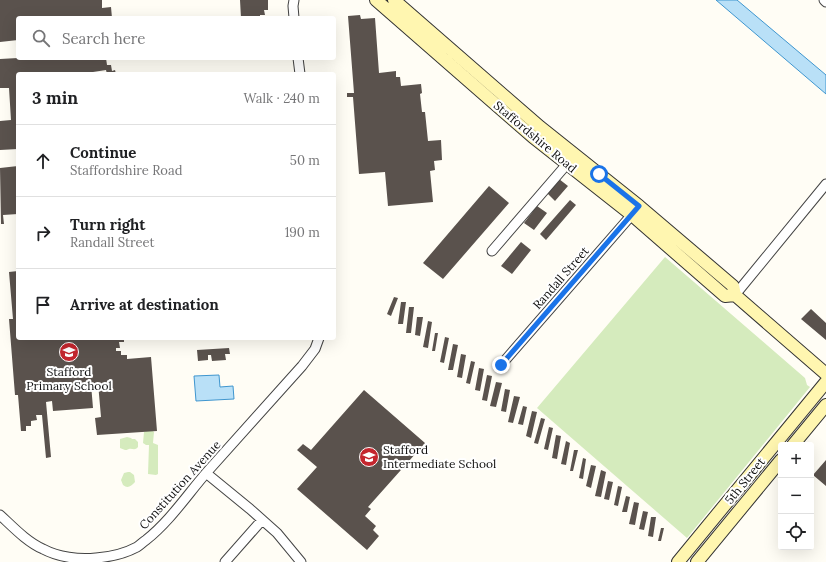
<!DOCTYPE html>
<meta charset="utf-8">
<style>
body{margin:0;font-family:Lora,serif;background:#f2f2f2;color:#202124}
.controls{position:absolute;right:12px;bottom:12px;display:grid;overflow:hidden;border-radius:4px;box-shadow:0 4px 16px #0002}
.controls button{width:36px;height:36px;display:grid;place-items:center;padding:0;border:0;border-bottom:1px solid #e0e0e0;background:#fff;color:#202124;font:20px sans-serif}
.stop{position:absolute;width:12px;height:12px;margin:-9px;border:3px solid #1a73e8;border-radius:50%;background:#fff}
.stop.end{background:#1a73e8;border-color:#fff;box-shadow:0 1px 4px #0008}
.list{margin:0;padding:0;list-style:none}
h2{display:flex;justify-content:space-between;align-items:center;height:52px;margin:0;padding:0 16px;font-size:17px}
h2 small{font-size:13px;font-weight:400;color:#757577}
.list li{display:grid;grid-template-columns:26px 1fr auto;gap:12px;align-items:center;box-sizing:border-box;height:72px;padding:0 16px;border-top:1px solid #e0e0e0}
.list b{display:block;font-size:15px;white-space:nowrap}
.list p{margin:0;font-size:13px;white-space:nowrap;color:#757577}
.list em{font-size:13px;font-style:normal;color:#757577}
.icon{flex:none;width:22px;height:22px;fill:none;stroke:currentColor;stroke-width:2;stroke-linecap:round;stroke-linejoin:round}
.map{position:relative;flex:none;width:826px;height:562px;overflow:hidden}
.search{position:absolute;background:#fff;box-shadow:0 4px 16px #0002;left:16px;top:16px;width:320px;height:44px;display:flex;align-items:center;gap:10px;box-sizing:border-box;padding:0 14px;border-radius:4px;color:#757577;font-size:15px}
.panel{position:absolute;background:#fff;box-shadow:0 4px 16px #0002;left:16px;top:72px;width:320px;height:268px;border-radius:4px}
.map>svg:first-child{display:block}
</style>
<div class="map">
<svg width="826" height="562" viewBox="0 0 826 562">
<rect width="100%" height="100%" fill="#fffdf5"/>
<path fill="#d5ebbd" d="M665,257L805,378L807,385L810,387L687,538L537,408Z
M146,431H153L154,432L153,443L158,445V474L156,475L148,474L149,445H146L143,443L144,432Z
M127,437L131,438L132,439H135L138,442V447C135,451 132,448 129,449C127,450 126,450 125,450L120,448V439Z
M128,472H130L134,475L135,482C131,486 128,489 123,485L121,480L124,473Z"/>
<path fill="#b9e0f7" stroke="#3f96cf" d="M716,0H737L826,75V94Z
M219,375L220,387L233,386L234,399L196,401L194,376Z"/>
<path fill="#5a524d" d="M0,0H102V8L111,7L112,18H18V40L0,42Z
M240,0H268V10H264L265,15H260V18H241Z
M360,15L361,19L375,18L379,73L396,71V77H400L401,86L421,84L422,93L420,94L422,112H425L428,141L441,140L442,160L434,161L435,170L430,171L433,202L388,206L385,172L359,174L353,97H347V93H354L348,16Z
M18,58H106L107,65H111L112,71L115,70L116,74H107L106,70L93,72V74H18V149L0,150V121L11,120L9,88H0V59Z
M18,166V214L3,215L4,224H1L0,168Z
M559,179L568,186L555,201L547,193Z
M489,186L509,203L443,279L423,263Z
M570,200L576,205L546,240L540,234Z
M537,206L547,213L534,230L524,223Z
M521,242L531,250L512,274L501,266Z
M18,271V338H124V342H119L120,348H116V351H121V355H127V359L151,357L157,431L97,435L95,418L101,417L98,383L91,384L93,408L53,411L52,401L46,402L51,457L46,458L42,415H36L37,420L31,421V426H26V431H21L18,395H15L9,319H13L9,272Z
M394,297L398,298L391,316L387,314Z
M401,302H406L403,324H398Z
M409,307H414L411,333H406Z
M811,309L826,323V340L801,319Z
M417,317H423L420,336L415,335Z
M428,321L432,322L428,348L423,347Z
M435,333H438L435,351H432Z
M445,337L449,338L444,363L440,362Z
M453,344L458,345L453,370H448Z
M229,348L230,354H225L226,360L212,361L211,355H208V360L198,361L197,350Z
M461,354L466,355L462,378L457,377Z
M471,361L475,362L470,384L466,383Z
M479,368L484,369L480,391L475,390Z
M487,375L492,376L487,401L482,400Z
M496,382L502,383L496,407L490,406Z
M505,389L510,390L506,412L501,411Z
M364,390L425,443L368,507L371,509L365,516L376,526L373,530L379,536L367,550L297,489L317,467L297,450L303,444L311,450Z
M514,396L520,397L513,423L508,422Z
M523,406L527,407L523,425L518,424Z
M532,411L537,412L531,438L526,436Z
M541,418L545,419L538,444L534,443Z
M549,427L553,428L548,450L544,449Z
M556,435L561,436L557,459L552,458Z
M566,441L570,443L566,465L561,464Z
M574,450H578L573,471H570Z
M583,458L586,459L583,479L579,478Z
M826,460V486L813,475Z
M591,465L596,466L591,488L586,486Z
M601,470L606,472L601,497L595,496Z
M608,481L613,482L609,500L604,499Z
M618,486L622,487L618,506L614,505Z
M626,496L630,497L627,512H622Z
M634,502L639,503L635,525L629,524Z
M643,511L648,512L644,530L639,529Z
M651,517H656L653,537L648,536Z
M661,528H664L661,541H658Z"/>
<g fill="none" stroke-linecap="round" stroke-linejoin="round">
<g stroke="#444" stroke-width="11">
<path id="street" d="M294,0L293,6L294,18
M824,0L826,2
M298,58L300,74
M492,251L567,164
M735,295L826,184
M501,365L636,210
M206,473L250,509L277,533L301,562
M0,515C13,527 27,542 43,549C58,557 79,560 96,558C110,557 124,554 137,547C140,545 143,542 146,540C170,521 187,495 207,472C239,436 271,401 302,366L315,349L319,338
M225,562L262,520"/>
</g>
<g stroke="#333" stroke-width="14">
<path id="secondary" d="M376,0L533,137L632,215L725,296L735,295
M394,0L540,127L639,206L733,286L735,295L826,374
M793,445L826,405
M678,562L826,382
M697,562L781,460"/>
</g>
<use href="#street" stroke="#fff" stroke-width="9"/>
<use href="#secondary" stroke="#fff6b0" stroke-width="12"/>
</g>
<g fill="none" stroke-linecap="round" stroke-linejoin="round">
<path stroke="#1a73e8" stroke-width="5" d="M501,365L639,206L599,174"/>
</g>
<defs>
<g id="school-disc" transform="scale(1)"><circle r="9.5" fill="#c4262e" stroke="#fff"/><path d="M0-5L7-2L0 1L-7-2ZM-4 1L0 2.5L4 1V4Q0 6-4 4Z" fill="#fff"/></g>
</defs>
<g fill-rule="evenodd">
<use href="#school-disc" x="69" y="352"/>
<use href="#school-disc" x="369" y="457"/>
</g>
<g text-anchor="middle" stroke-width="4" stroke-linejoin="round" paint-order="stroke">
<g font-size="12" fill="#111" stroke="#fff">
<text transform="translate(535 137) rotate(40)" y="4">Staffordshire Road</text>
<text transform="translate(561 278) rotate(-49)" y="4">Randall Street</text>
<text transform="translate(745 481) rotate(-51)" y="4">5th Street</text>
<text transform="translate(180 485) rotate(-48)" y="4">Constitution Avenue</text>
</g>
<g font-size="12" fill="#111" stroke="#fff">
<text x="69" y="376">Stafford<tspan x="69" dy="14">Primary School</tspan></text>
<text x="383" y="454" text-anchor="start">Stafford<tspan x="383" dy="14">Intermediate School</tspan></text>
</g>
</g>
</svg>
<div class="controls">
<button>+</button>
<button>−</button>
<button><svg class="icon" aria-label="locate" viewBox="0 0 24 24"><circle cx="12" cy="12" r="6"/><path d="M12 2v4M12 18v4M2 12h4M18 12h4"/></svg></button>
</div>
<div class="stop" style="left:599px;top:174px"></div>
<div class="stop end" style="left:501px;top:365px"></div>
<div class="search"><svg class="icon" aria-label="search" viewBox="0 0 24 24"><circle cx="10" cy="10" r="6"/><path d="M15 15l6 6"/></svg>Search here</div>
<section class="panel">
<h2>3 min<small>Walk · 240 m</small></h2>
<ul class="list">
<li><svg class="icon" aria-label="ahead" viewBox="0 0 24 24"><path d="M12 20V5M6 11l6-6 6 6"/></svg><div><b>Continue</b><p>Staffordshire Road</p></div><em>50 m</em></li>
<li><svg class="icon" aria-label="right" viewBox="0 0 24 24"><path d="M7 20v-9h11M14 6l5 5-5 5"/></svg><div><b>Turn right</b><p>Randall Street</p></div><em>190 m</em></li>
<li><svg class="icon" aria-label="arrive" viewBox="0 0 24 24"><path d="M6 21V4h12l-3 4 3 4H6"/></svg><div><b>Arrive at destination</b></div></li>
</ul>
</section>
</div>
